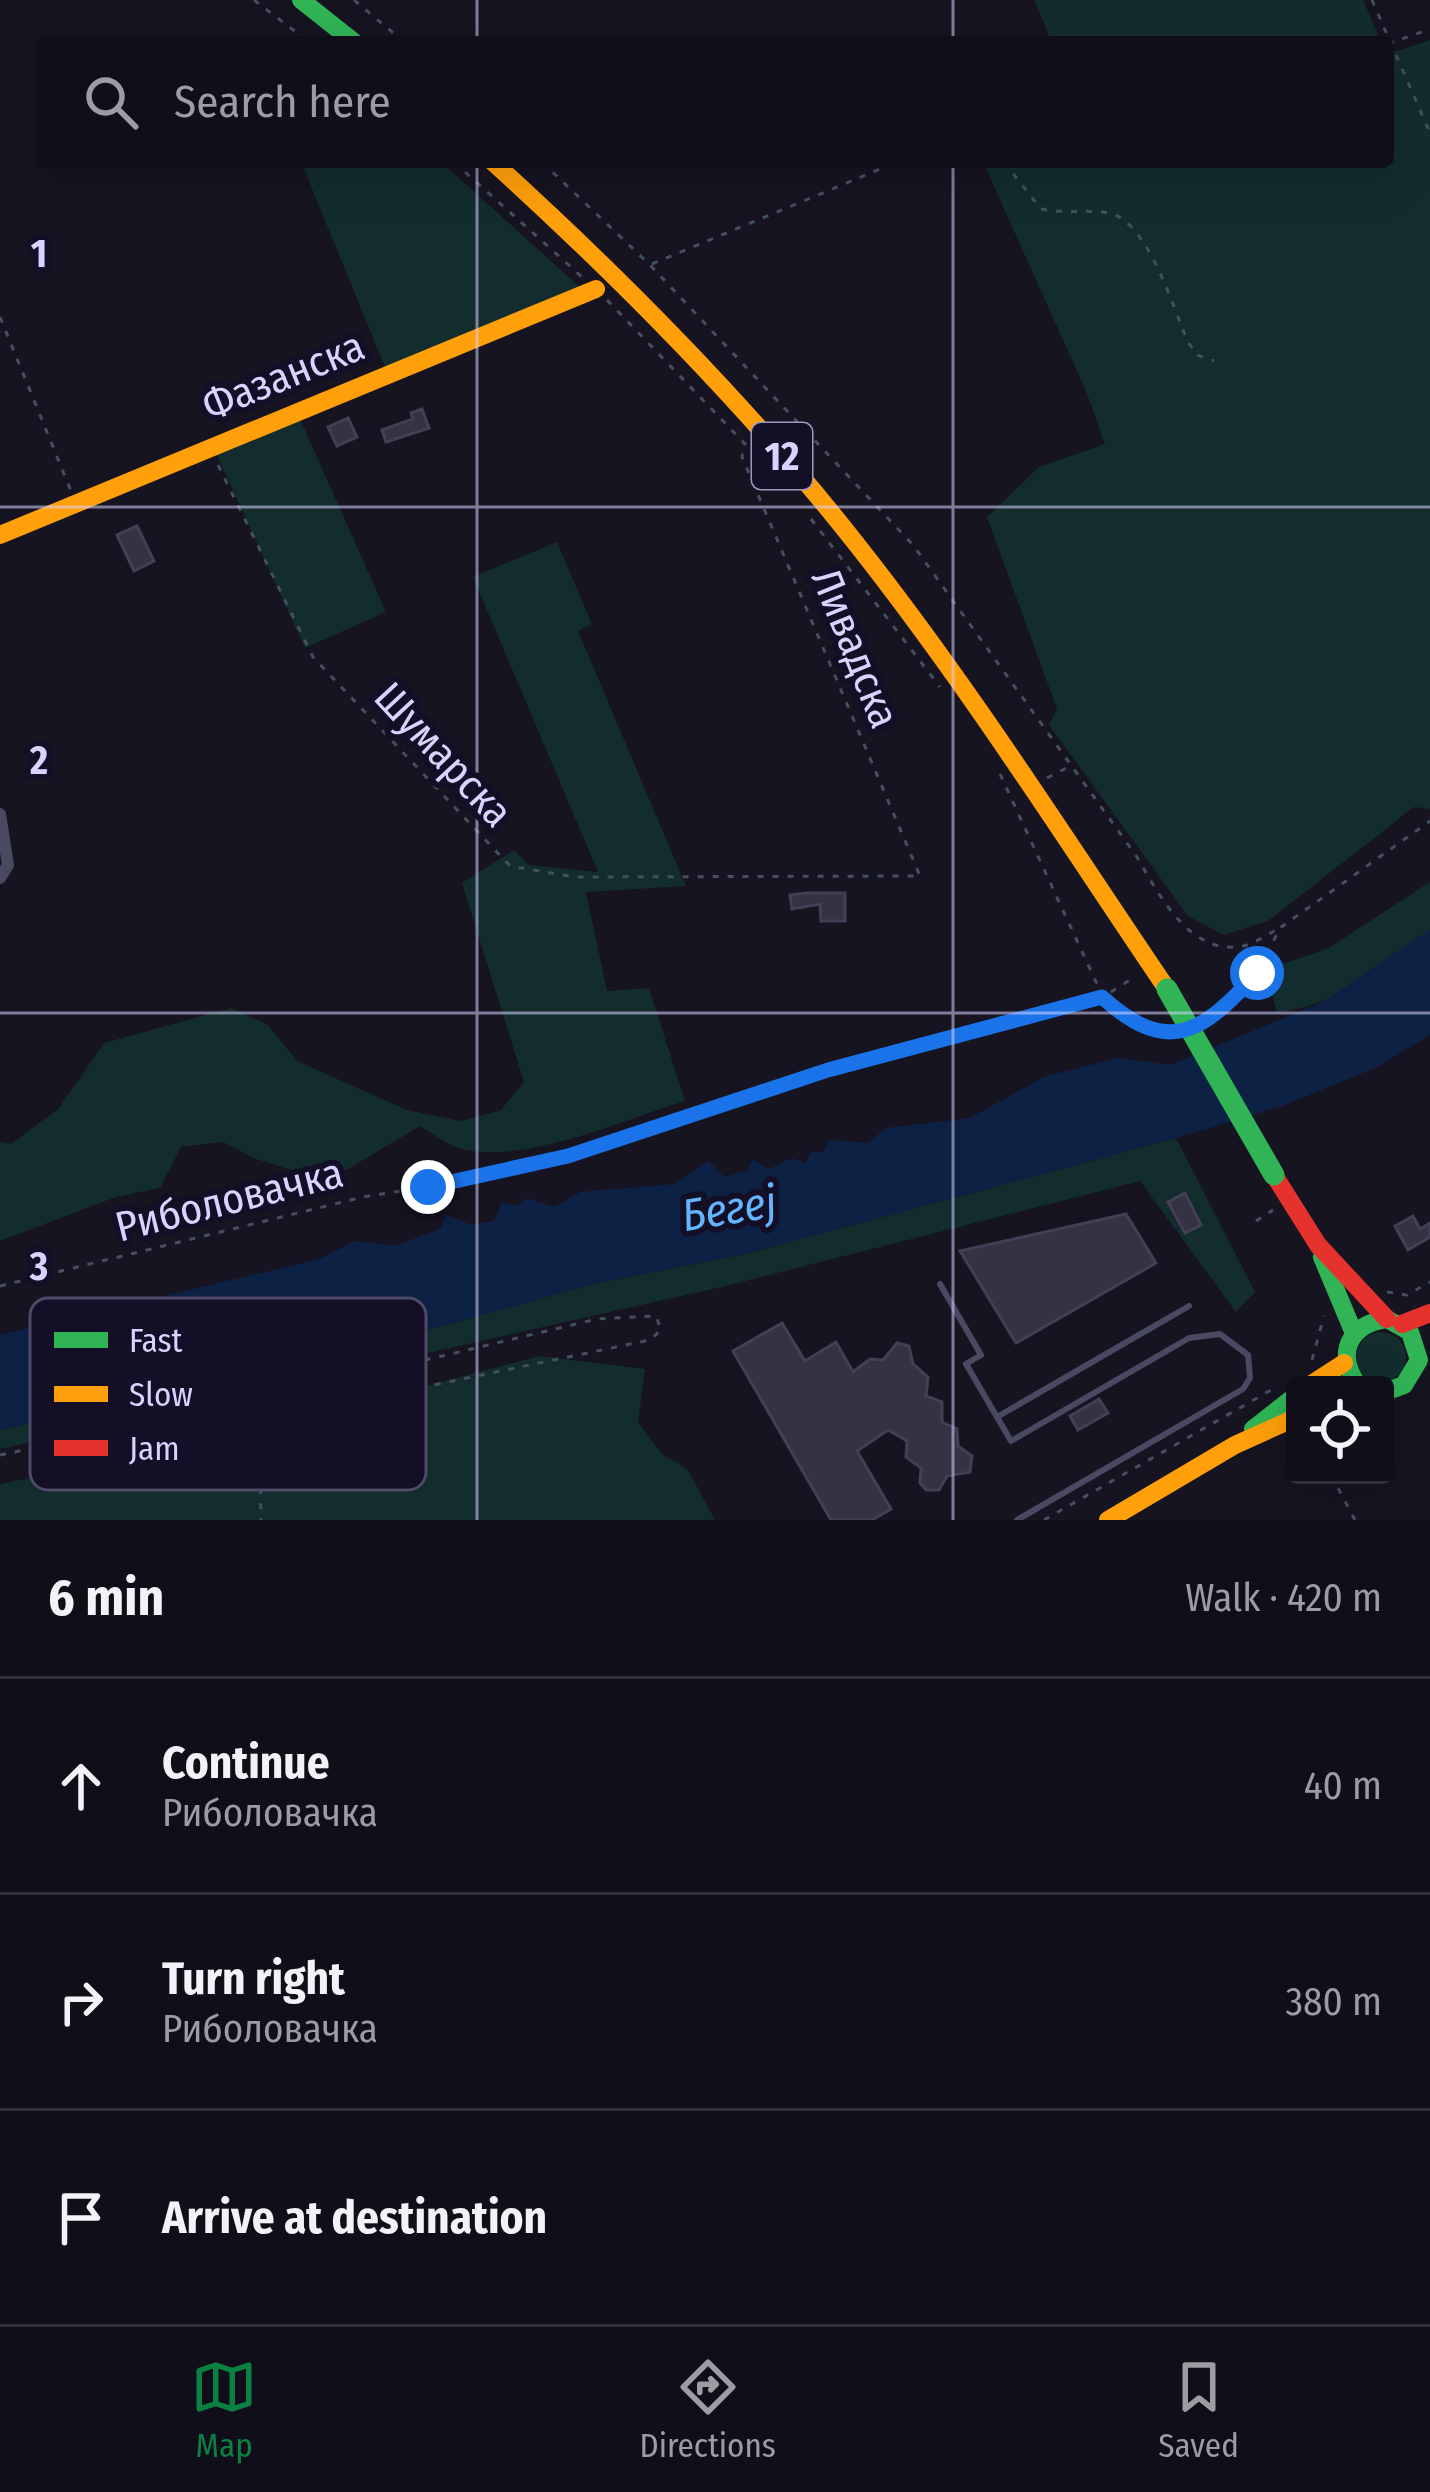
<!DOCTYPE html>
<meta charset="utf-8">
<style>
body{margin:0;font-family:"Fira Sans Condensed",sans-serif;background:#191822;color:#f1f3f6}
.controls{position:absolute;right:36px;bottom:36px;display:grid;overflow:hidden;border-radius:12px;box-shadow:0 12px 48px #0002}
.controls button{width:108px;height:108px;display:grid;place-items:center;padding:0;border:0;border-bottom:3px solid #302f38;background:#100f19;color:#f1f3f6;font:60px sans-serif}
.stop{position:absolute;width:36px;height:36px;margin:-27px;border:9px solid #1a73e8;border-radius:50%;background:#fff}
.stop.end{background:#1a73e8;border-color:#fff;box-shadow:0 3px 12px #0008}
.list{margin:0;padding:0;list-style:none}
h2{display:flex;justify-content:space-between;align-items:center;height:156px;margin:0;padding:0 48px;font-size:51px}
h2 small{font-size:39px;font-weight:400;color:#9c9ca2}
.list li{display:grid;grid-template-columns:78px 1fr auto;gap:36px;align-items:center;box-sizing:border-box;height:216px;padding:0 48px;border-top:3px solid #302f38}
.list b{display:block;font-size:45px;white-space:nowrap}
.list p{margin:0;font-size:39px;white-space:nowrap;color:#9c9ca2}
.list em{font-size:39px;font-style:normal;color:#9c9ca2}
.icon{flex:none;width:66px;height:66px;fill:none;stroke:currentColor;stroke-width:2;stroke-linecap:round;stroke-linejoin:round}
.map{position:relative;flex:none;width:1430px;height:1520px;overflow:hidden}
.search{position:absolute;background:#100f19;box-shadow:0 12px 48px #0002;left:36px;right:36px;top:36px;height:132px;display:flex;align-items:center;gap:30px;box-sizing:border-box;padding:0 42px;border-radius:12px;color:#9c9ca2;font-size:45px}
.sheet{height:804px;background:#100f19}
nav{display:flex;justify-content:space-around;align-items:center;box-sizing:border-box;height:168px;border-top:3px solid #302f38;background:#100f19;font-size:33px;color:#9c9ca2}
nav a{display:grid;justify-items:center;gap:6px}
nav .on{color:#0b8043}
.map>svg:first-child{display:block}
</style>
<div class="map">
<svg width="1430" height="1520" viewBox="0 0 1430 1520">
<rect width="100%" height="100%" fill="#161421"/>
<path fill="#132c2d" d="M1034,0H1363L1381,42H1052Z
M1430,40V809L1414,807L1268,921L1223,935L1188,916L1049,725L1057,709L987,517L1039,467L1105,444L1086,391L983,162H1388V54Z
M301,162H441L581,288L385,367Z
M300,419L386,612L305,648L215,451Z
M557,542L592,624L578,631L686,886L586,892L607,991L649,988L685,1101C626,1119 512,1170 453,1146C442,1141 431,1132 420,1126L348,1169L320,1179L256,1159L223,1142L181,1147L160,1188L116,1197L0,1241V1142L11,1144L59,1108L104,1043L231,1008L267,1024L297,1061L407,1110L461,1121L501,1110L524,1082L462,883L514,850L529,865L598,872L473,577Z
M1430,882V929C1390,964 1331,1009 1277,1012L1267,978L1282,964L1327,949Z
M1176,1138L1255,1292L1236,1312L1140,1181L726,1286L0,1449V1430L337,1355L593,1284L744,1254Z
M1356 1357a25 25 0 1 1 50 0a25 25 0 1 1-50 0Z
M539,1356L645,1369L638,1422L661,1453L688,1470L715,1520H0V1484L261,1430Z"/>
<path fill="#0d2144" d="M1430,929V1035L1375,1068L1282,1106L1176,1138L744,1254L593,1284L337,1355L0,1430V1335L320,1259L355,1241L394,1246L440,1229L446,1215L472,1225L494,1221L502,1202L517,1206L527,1198L555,1207L580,1192L674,1184L709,1161L724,1177L748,1170L752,1159L769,1169L792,1158L805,1163L811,1151L822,1153L830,1140L868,1143L886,1128L970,1118L1044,1077L1118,1058L1170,1065L1323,1002Z"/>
<path fill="#343243" stroke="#433f54" stroke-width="3" d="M422,409L429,428L386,442L382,430L413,419L411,413Z
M348,418L357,437L337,446L328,427Z
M137,526L154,561L134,571L117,535Z
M806,893H845V921H821L820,904L792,909L790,895Z
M1185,1193L1201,1225L1185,1233L1168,1202Z
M1126,1214L1156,1263L1016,1343L960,1251Z
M1413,1216L1420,1229L1430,1223V1237L1408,1250L1395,1226Z
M782,1323L805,1361L836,1342L853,1372L870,1359L883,1360L897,1343L909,1346L913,1364L928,1377L926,1396L942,1402V1422L957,1429L958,1446L972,1456L970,1472L947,1476L939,1490H926L920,1483L921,1468L906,1457L907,1441L888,1430L857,1451L891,1509L872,1520H831L733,1351Z
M1099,1399L1108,1413L1078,1430L1070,1416Z"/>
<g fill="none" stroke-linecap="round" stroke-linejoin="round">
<path stroke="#44505f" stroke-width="3" stroke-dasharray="6 9" stroke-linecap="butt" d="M254,0L309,42
M354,0L404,42
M1372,0L1430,133
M1388,44L1430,29
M454,162L582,277
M542,162L650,265L913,545L1137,857C1158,893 1190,957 1243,946C1254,944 1268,934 1278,929
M1004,162L1041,209C1063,214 1087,209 1109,213C1148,221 1173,308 1188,342L1197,355L1214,361
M652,264L897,162
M607,300L770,470
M0,317L71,491
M218,465L313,657L510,866L575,877L920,876L742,457L744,442
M811,519L940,687
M1000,774L1103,997L1136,976
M1047,778L1070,766
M1207,1020L1257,973L1280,928L1430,821
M1256,1221L1273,1210
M0,1286L363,1197L476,1179L567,1156L828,1070L1103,997C1122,1014 1143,1036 1170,1033
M1387,1292L1407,1295L1430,1282
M1312,1360L1324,1316
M0,1455L195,1415L597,1319L656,1316L661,1330L650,1340L414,1389L280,1425L260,1438L261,1520
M1331,1475L1355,1520
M1044,1520L1271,1390"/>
<path stroke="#4a4962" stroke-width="6" d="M940,1284L981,1355L966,1364L1011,1441L1189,1338L1220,1334L1248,1355L1250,1378L1243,1389L1017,1520
M997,1417L1189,1306"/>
<path stroke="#4a4962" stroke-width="12" d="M0,814L8,865L0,878"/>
<path stroke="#30b455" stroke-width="18" d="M301,0L354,42
M1322,1257L1353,1331
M1358,1385C1335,1354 1349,1324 1387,1319L1410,1332L1419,1360L1404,1385L1385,1392
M1253,1429L1295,1396"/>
<path stroke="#ff9f0a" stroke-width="18" d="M493,162C624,281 749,407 858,546C970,688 1066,840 1167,989
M0,535L596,289
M1310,1385L1344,1363
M1108,1520L1235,1445L1295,1418"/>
<path stroke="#e5322d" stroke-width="18" d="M1274,1175L1318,1245L1387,1319
M1402,1324L1430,1313"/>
<path stroke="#30b455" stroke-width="21" d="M1167,989L1274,1175"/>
</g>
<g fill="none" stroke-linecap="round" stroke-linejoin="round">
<path stroke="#1a73e8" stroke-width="15" d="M428,1187L568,1156L828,1070L1102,997C1169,1058 1203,1032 1257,973"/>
</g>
<path fill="none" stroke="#d9d4ff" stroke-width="3" stroke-opacity="0.55" d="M477,0V42M953,0V42M477,162V1520M953,162V1520M0,507H1430M0,1013H1430"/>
<g text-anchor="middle" stroke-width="12" stroke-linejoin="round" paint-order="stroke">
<rect fill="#130f26" stroke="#9e99be" stroke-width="3" x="752" y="423" width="60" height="66" rx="9"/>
<g font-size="39" font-weight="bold" fill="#d9d4ff">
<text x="782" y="470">12</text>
</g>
<g font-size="42" fill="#d9d4ff" stroke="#130f26">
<text transform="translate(283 375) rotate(-22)" y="15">Фазанска</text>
<text transform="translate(856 648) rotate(68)" y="15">Ливадска</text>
<text transform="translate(444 754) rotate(47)" y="15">Шумарска</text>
<text transform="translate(229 1199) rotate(-14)" y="15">Риболовачка</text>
</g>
<g font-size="45" font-style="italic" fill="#62b6ff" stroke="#130f26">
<text transform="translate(729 1208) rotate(-9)" y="16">Бегеј</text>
</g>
</g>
<rect x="30" y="1298" width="396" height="192" rx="18" fill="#130f26" stroke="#4e4a67" stroke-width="3"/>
<rect x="54" y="1332" width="54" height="16" fill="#30b455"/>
<rect x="54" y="1386" width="54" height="16" fill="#ff9f0a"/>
<rect x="54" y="1440" width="54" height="16" fill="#e5322d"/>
<g font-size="33" fill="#d9d4ff">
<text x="129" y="1352">Fast</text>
<text x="129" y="1406">Slow</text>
<text x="129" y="1460">Jam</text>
</g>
<g font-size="39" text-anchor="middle" font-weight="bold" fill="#d9d4ff" stroke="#130f26" stroke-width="12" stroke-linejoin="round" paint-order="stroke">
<text x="39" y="267">1</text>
<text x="39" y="774">2</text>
<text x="39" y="1280">3</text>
</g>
</svg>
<div class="controls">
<button><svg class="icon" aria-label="locate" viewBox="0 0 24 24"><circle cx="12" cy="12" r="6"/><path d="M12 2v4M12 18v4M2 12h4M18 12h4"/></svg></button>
</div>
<div class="stop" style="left:1257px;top:973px"></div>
<div class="stop end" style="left:428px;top:1187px"></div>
<div class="search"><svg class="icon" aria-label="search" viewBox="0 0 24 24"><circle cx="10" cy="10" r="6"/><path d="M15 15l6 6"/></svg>Search here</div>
</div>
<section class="sheet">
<h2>6 min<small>Walk · 420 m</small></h2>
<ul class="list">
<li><svg class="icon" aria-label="ahead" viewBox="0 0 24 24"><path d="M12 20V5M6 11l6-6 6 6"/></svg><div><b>Continue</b><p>Риболовачка</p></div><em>40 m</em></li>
<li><svg class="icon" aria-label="right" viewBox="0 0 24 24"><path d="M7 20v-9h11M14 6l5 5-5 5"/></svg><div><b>Turn right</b><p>Риболовачка</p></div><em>380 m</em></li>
<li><svg class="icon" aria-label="arrive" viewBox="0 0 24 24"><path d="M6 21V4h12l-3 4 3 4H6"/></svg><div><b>Arrive at destination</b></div></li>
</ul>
</section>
<nav>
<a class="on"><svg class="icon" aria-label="map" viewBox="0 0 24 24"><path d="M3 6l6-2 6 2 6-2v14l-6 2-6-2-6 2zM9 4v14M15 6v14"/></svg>Map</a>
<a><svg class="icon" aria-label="directions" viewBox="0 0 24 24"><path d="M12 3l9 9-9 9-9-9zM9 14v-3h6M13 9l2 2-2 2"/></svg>Directions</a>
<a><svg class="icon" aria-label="saved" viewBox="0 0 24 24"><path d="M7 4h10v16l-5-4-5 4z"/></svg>Saved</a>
</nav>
